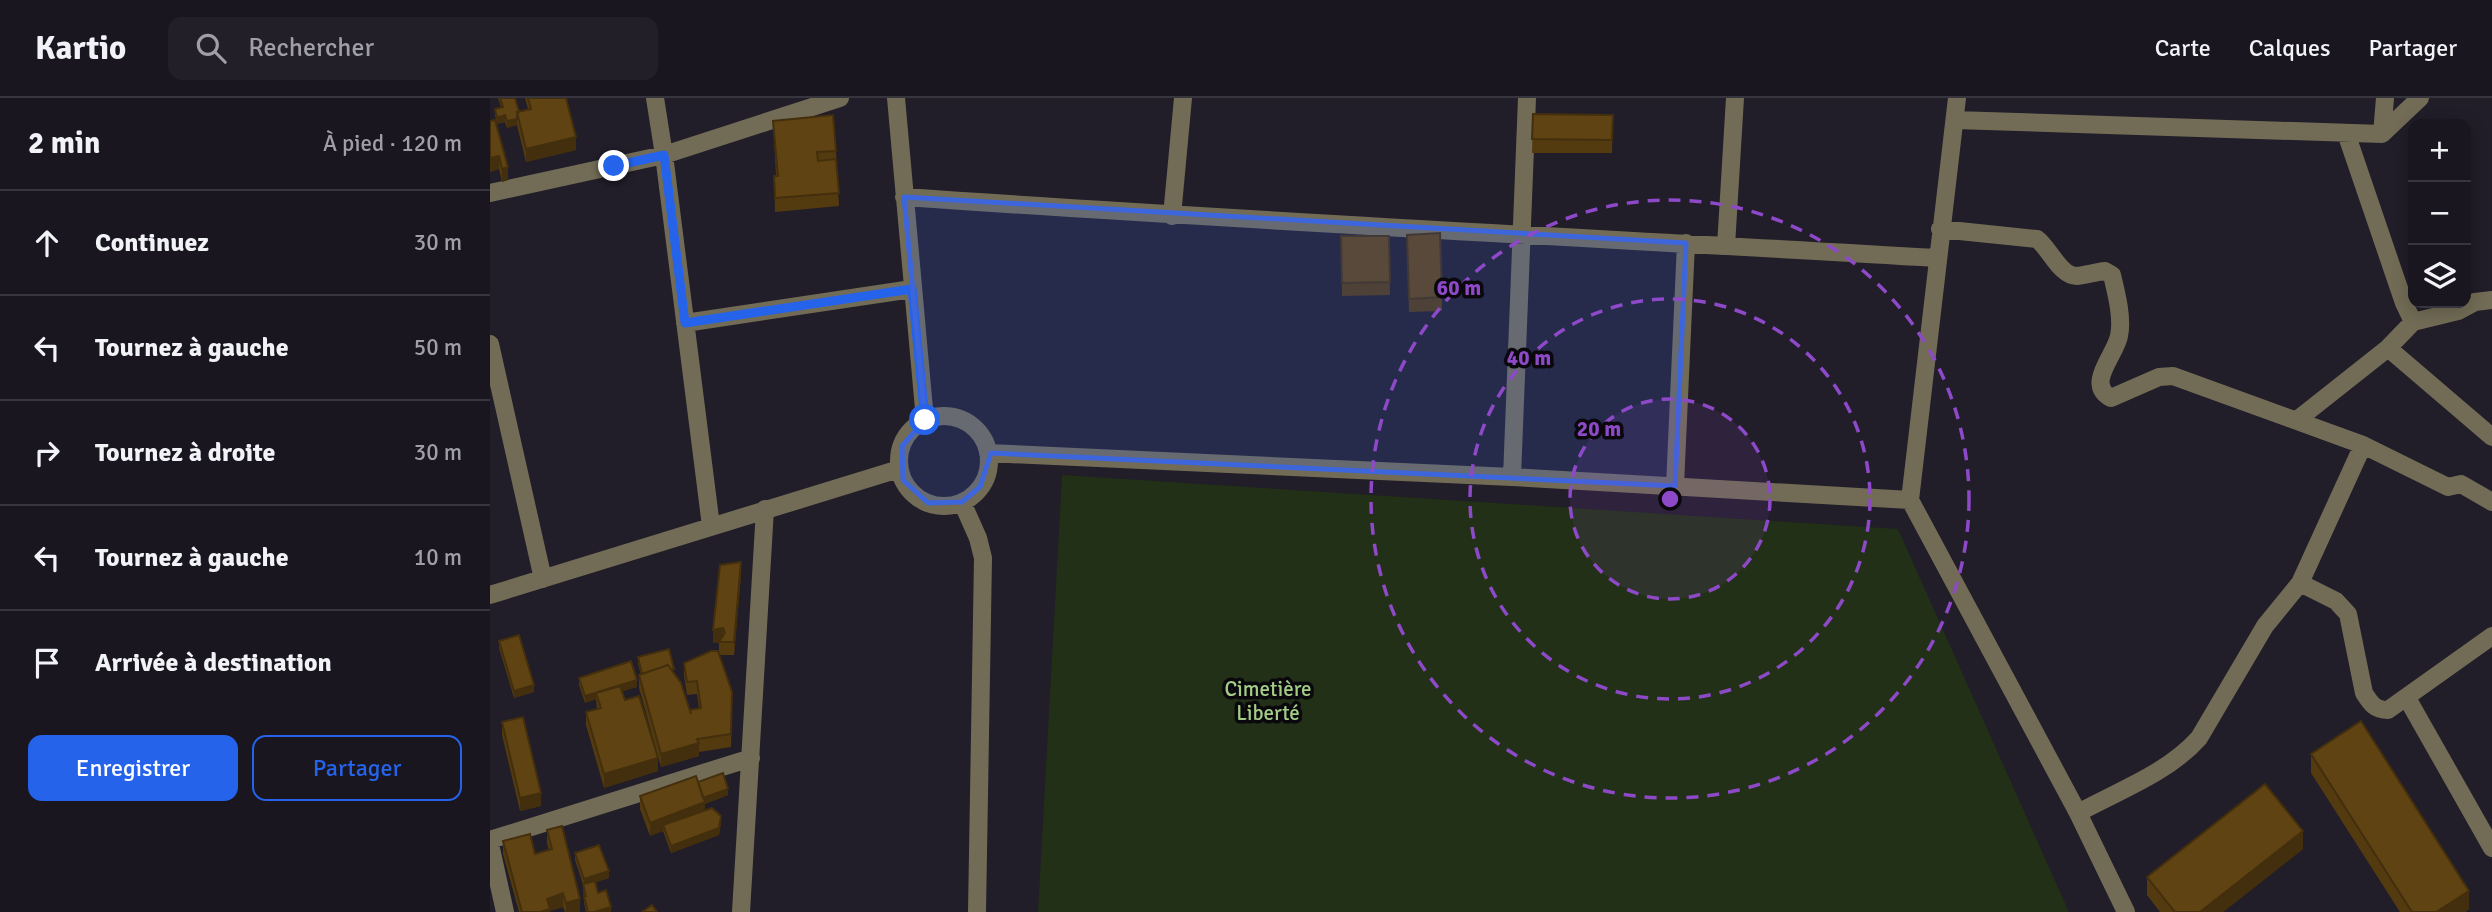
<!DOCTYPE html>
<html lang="fr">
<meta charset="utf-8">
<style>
body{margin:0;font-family:Signika,sans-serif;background:#221f28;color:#f1f3f6}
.controls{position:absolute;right:21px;top:21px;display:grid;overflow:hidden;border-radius:14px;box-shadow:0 4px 18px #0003}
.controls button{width:63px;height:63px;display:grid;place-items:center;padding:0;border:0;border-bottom:2px solid #37353d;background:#19161f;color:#f1f3f6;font:35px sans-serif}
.stop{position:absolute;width:21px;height:21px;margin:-16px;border:5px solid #2563eb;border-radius:50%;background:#fff}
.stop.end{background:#2563eb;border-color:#fff;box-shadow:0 2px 7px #0008}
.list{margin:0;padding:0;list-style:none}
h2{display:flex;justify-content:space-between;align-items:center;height:91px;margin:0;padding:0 28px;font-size:30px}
h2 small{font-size:23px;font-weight:400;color:#9f9fa4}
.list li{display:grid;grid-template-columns:46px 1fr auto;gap:21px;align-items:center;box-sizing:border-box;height:105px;padding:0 28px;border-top:2px solid #37353d}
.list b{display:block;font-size:26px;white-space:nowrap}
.list em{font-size:23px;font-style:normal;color:#9f9fa4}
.actions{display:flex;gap:14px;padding:21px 28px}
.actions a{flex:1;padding:16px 0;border:2px solid #2563eb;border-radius:14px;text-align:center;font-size:24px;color:#2563eb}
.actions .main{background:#2563eb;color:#fff}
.icon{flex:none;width:38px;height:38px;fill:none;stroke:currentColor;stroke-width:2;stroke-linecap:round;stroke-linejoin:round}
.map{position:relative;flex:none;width:2002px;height:814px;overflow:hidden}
header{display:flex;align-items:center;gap:42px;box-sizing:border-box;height:98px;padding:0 35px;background:#19161f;border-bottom:2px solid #37353d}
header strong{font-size:33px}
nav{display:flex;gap:38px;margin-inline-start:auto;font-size:24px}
.search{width:490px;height:63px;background:#221f28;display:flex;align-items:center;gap:18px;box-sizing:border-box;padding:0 24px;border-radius:14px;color:#9f9fa4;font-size:26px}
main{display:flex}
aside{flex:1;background:#19161f}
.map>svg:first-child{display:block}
</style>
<header>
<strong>Kartio</strong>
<div class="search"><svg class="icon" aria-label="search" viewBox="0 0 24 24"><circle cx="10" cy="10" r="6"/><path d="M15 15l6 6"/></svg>Rechercher</div>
<nav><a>Carte</a><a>Calques</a><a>Partager</a></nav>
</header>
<main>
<aside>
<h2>2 min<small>À pied · 120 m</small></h2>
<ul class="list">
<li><svg class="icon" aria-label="ahead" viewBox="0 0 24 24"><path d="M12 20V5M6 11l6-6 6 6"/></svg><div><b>Continuez</b></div><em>30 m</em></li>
<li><svg class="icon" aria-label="left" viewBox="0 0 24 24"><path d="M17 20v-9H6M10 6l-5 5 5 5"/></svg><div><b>Tournez à gauche</b></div><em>50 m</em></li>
<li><svg class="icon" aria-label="right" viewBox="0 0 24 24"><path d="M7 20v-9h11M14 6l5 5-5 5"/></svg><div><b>Tournez à droite</b></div><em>30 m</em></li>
<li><svg class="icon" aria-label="left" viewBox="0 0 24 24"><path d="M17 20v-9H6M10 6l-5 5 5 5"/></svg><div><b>Tournez à gauche</b></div><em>10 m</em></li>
<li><svg class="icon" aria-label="arrive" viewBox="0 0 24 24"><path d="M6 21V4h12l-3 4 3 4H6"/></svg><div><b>Arrivée à destination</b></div></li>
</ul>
<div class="actions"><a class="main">Enregistrer</a><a>Partager</a></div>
</aside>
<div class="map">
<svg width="2002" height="814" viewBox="0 0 2002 814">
<rect width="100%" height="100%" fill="#211d29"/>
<path fill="#213016" d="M572,377L1408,431L1579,814H548Z"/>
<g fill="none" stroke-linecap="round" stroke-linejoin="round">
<path stroke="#726c56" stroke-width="18" d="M165,0L174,57L221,428
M406,0L435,322
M1467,0L1420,402L1588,715L1636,814
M1465,22L1892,36L1930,0
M1892,36L1895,0
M0,95L174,57L350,0
M414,99C758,123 1103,140 1447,160
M682,118L693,0
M1450,131L1547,141C1560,151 1570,178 1587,178C1596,177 1606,174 1615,173L1622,177C1626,194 1633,220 1629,238C1625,258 1595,286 1621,300L1669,279L1683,278L1873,347L1958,389L1971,386L2002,404
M1236,148L1245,0
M1923,224L1968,213L1985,204L2002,202
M195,225L422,191
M0,246L53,481
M1898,250L2002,339
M409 363a45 45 0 1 1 90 0a45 45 0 1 1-90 0Z
M1807,322L1898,250L1923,224L1914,205L1856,35
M498,355L1022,379L1420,402
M1022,379L1037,0
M1185,388L1196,145
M472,404L488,440L493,460L487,814
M1810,485L1846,503L1858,516L1874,595C1881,606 1885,612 1898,612L2002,538
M0,497L409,371
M1917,600L2002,750
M1588,715C1628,693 1678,675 1709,640L1775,528L1810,485L1873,347
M0,742L261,660
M0,746L15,814
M251,814L275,411"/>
</g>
<path fill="#533a0f" d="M8,0H25L29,14L38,11L35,0H76L86,52L36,64L27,27L17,30L15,24L7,26L5,18V11L11,9Z
M1043,16L1123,17L1122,55H1042Z
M0,23L18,82L12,84L9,71L0,74Z
M283,23L346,53L349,108L285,114L284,78H286Z
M851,138H899L900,197L852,198Z
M917,151L952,199V213L919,214Z
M251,477L244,557H229L242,607L241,649L209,654V658L171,669L149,590V577H151L148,566V559L184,576L200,615L209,610L207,596L197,597L194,578V565L229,556V544L223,545Z
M9,543L44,594L24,600L9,550Z
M89,580L147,589L132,593L135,602L168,673L114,690L96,627V614L107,611L106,601L95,605L89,587Z
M12,624L51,708L30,713L12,637Z
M1821,656L1979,811L1975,814H1910L1821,675Z
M208,684L238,697L215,706V712L231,724L229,737L181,755L173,733L160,738L150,711V698Z
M57,732L90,814H75L73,809L60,813V814H29L13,756V743L45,756L59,752L57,745Z
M1813,751L1733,814H1670L1657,797V779Z
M85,755L119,780L106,784L108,795L121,814H96L94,805L93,786L85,762Z"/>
<path fill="#432f0d" d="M15,17V24L7,26V20Z
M27,21V27L17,30V23Z
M86,39V52L36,64V51Z
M9,58V71L0,74V60Z
M18,69V82L12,84V71Z
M251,464V477L244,557V544Z
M233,530V543L223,545V532Z
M147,582V589L108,601L106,595V601L95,605V598Z
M44,587V594L24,600V593Z
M209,645V658L171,669V656Z
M168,660V673L114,690V676Z
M238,691V697L215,706V718L173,727V733L160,738V725L211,701Z
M51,695V708L30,713V700Z
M231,718V724L229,737L181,755V748Z
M1813,733V751L1733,814H1710Z
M119,773V780L94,788V781Z
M1979,793V811L1975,814H1946Z
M73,795V809L60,813V814H50L57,801Z
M90,801V814H76V805Z
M121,809V814H104Z"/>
<path fill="#604312" stroke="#432f0d" stroke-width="2" d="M10,0H25L29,14H27V21L17,23L15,17L7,20L5,11L13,9Z
M38,0H76L86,39L36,51L27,14L41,11Z
M1043,16L1123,17L1122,42L1042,41Z
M343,17L346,53L327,54L328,63L346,61L349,95L285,100L284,78H288L283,23Z
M5,22L18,69L12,71L9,58L0,60V23Z
M950,135L952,199L919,201L917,137Z
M851,138H899L900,184L852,185Z
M251,464L244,544H229L235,535L233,530L223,532L230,467Z
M29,537L44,587L24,593L9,543Z
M179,551L184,571H181L178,567L152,576L148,559Z
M221,553H228L242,594L241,636L207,641L209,645L171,656L149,577L178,567L191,585L201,616L200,612L211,610L207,583L197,584L194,565Z
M141,563L147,582L95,598L89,580Z
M130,588L135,602L149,598L168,660L114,676L96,614L111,610L106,595Z
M33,619L51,695L30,700L12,624Z
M1871,623L1979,793L1946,814H1922L1821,656Z
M233,675L238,691L213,700L208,684Z
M206,678L215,704L160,725L150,698Z
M1775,686L1813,733L1710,814H1685L1657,779Z
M222,710L231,718L229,730L181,748L173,727Z
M72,728L90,801L76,805L73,795L57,801L60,811L50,814H32L13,743L40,736L45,756L62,751L57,732Z
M109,747L119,773L94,781L85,755Z
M105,783L108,795L116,792L121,809L104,814H98L94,798H96L93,786Z
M162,807L167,814H152Z"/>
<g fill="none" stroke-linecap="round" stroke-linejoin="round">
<path stroke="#2563eb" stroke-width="9" d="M124,68L174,57L195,225L422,191L435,322"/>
</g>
<path fill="#3d66dd" fill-opacity="0.2" stroke="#3d66dd" stroke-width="5" stroke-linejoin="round" d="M414,99L1196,145L1185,388L501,355L490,389L472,404L438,405L413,382L412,348L435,322Z"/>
<circle cx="1180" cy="401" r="100" fill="#8d49c7" fill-opacity=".12"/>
<g fill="none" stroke="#8d49c7" stroke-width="3.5" stroke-dasharray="12 9">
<circle cx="1180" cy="401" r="100"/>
<circle cx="1180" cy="401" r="200"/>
<circle cx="1180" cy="401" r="299"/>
</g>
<g text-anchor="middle" stroke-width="7" stroke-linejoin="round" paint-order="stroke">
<g font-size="21" fill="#a3cd87" stroke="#0a080d">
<text x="778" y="598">Cimetière<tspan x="778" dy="24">Liberté</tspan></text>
</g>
</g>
<circle cx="1180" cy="401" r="10" fill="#8d49c7" stroke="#0a080d" stroke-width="3.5"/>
<g font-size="21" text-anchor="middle" font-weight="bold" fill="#8d49c7" stroke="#0a080d" stroke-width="7" stroke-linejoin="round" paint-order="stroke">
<text x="969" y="197">60 m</text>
<text x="1039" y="267">40 m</text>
<text x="1109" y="338">20 m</text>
</g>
</svg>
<div class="controls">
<button>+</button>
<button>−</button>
<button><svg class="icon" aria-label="layers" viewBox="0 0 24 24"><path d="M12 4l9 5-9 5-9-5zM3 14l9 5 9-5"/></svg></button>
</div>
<div class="stop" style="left:435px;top:322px"></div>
<div class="stop end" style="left:124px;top:68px"></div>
</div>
</main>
